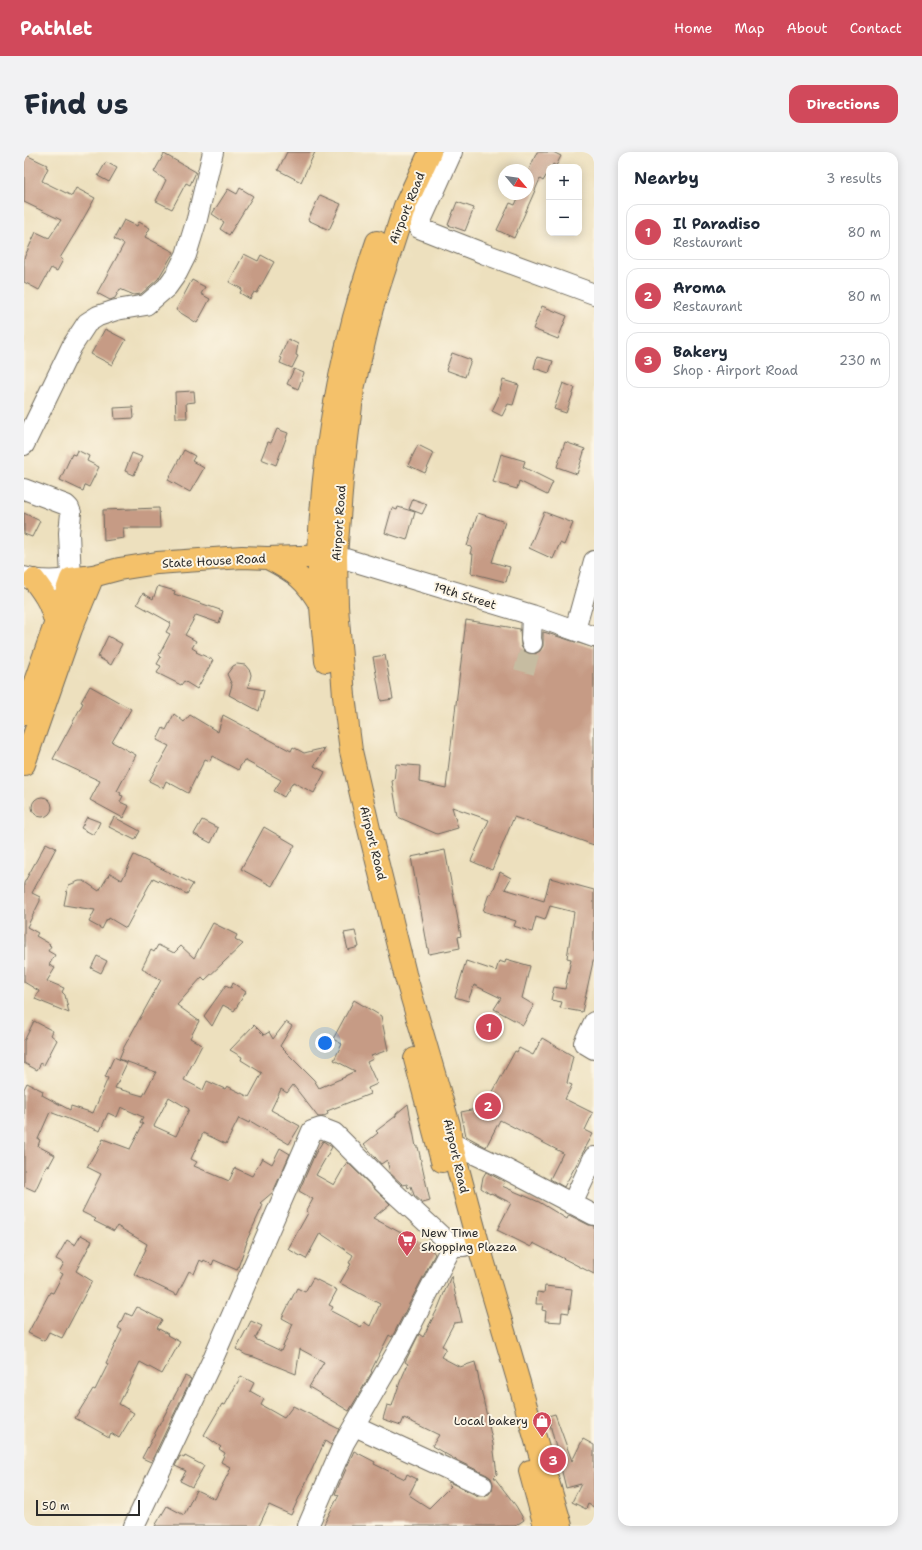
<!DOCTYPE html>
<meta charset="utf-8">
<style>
body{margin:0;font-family:"Shantell Sans",sans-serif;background:#f2f2f3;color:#1f2937}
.controls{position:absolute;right:12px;top:12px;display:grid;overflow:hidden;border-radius:8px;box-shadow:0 2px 10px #0003}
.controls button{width:36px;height:36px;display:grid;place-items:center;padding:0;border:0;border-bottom:1px solid #e0e1e3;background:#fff;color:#1f2937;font:20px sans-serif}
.compass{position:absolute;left:474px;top:12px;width:36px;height:36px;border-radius:50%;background:#fff;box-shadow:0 2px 10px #0003;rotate:119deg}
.scale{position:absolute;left:12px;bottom:10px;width:104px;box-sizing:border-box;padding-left:4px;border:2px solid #2b2b2b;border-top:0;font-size:11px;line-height:14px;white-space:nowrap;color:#2b2b2b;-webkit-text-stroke:3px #fcf5e5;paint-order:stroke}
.you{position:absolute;left:301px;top:891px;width:14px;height:14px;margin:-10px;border:3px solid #fff;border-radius:50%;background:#1a73e8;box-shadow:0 0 0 6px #1a73e833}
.badge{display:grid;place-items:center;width:26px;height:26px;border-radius:50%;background:#d1495b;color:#fff;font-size:13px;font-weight:700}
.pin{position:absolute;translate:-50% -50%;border:2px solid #fff;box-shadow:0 1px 4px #0006}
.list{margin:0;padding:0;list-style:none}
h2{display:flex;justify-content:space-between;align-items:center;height:52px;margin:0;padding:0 16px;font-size:17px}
h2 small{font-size:13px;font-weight:400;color:#747a83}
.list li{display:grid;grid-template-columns:26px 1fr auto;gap:12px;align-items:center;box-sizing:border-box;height:56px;margin:0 8px 8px;padding:0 8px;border:1px solid #e0e1e3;border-radius:12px}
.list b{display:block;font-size:15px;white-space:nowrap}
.list p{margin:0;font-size:13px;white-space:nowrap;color:#747a83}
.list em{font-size:13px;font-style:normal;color:#747a83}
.map{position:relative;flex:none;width:570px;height:1374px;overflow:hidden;border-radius:12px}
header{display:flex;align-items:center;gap:24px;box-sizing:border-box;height:56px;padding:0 20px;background:#d1495b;color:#fff}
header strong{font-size:19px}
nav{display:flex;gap:22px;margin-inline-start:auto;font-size:14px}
.intro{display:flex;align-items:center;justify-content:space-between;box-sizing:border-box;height:96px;padding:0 24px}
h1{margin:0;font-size:28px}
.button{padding:10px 18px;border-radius:12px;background:#d1495b;color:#fff;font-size:14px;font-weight:700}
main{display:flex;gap:24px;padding:0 24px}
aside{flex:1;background:#fff;border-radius:12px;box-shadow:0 2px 10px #0003}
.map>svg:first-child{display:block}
</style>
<header>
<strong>Pathlet</strong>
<nav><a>Home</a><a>Map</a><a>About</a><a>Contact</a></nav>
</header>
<div class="intro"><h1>Find us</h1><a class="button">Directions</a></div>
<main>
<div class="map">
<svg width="570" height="1374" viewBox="0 0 570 1374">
<rect width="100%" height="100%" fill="#fcf5e5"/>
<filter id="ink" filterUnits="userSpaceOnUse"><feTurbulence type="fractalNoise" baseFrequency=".025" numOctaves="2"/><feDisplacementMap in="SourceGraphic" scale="8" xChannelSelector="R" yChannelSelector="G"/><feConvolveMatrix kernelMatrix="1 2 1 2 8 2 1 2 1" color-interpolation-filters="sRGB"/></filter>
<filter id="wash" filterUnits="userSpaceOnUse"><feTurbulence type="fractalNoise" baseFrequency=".012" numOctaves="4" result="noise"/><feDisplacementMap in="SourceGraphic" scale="16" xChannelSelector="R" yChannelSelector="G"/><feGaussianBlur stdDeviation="0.9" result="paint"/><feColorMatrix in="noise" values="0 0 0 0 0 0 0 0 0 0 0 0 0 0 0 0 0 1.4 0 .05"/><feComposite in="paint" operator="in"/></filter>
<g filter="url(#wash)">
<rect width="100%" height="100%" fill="#ede0be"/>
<g id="blocks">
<path fill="#c69b85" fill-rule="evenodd" d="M263,0H291L277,30L254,18Z
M513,0H529L537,4L532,14L529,12L527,15H525V19L519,29L516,27L490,86L473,78L486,51L491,53L496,42H504V20Z
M0,2L23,13L22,15L24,16L18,29L48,44L52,36L71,46L53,78L36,106L39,108L33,119L27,116L15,138L0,130V106L12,80L25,86L37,68L0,50Z
M140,2L172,20L166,33L162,31L148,57L132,49L142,28L130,20Z
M82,10L93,16L85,30L74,24Z
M216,36L229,44L205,83L196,77L200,70L188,62L204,37L213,42Z
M296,43L317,52L305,78L284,68Z
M433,50L450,56L441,79L424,73Z
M100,68L113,74L115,70L126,76L121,85L150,100L134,127L117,142L110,143L96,137L91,146L86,148L73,141L100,92L90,87Z
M220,102L234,109L237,103L250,110L233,141L230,140L226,147L216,141L218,137L205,130Z
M168,128L181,135L177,142L186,147L173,171L152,158Z
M518,154L543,164L534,187L509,177Z
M81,177L102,188L88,213L67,202Z
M264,187L274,192L272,203L274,204L268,216L256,211L258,206L256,205Z
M428,201L447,208L441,225L422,218Z
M513,205L529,209L525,221L510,216Z
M270,217L280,221L274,237L263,232Z
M479,228L495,233L489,253L484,252L478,264L468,259L474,246Z
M539,231L551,236L542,261L530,257Z
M170,239L171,250L162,251L163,266H152L151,240Z
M109,255L110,266L91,267L90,256Z
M253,277L264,281L252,313L237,307L244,290L247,291Z
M541,290L561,297L553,322L533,315Z
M394,293L410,301L401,321L384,313Z
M53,298L65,304L63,309L75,315L65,335L61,333L59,339L36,328L48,302L51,303Z
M160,298L171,304L168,309L180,316L166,340L144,328Z
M108,301L118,305L110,323L101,319Z
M477,302L501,309L499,315L529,330L523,343L495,329L493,337L469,330Z
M389,347L403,352L398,362L385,357Z
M374,355L391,360L383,388L361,381L368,356L373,358Z
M135,356L136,376H99L100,386L80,389L79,358Z
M520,360L549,371L540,393L536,391L529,407L505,396Z
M0,361L16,369L8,385L0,382Z
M454,361L481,370L468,410L486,415L482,430L447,421L449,402H446L448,395L443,394Z
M134,434L151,439L150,442L199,459L195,471L172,463L161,483L172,489L168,496L173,499L172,500L189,508L173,537L160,529L157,533L133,521L137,514L133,512L137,505L135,503L146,482L142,480L147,471L113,452L119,441L129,447Z
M442,468L496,477L497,494L500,499L505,502H511L516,499L519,494V480L523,481L570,496V693L490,665L468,718L447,709L465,668L428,655L434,676L413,682L374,665L368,629L370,628L372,612L396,614L395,630L422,636Z
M84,484L98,492L87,513L74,505Z
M361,503L369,547L357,549L349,505Z
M213,512L221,513L226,519L227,523L224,535L240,538L235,559L205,543L208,533L203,522L209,514Z
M66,534L107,557L88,590L112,603L93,639L97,641L96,643L99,644L96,650L105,654L99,666L66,648L76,629L29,607L59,551L57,550Z
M150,562L160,570L166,563L194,580L199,563L267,599L269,595L280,601L301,596L290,614L301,620L290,641L269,630L260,645L250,639L257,628L220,608L214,618L188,604L186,609L181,607L164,641L142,629L139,636L125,629L145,594L133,588L139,576L142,578Z
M8 655a10 10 0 1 1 20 0a10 10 0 1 1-20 0Z
M63,665L76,670L70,683L57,676Z
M90,665L116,679L111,688L85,675Z
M178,668L194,676L187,691L170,682Z
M240,675L271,693L248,734L217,717Z
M22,691L32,696L8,741L16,745V749L3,775L14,781L12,784L26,792L25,793L27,794L24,799L31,803L25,813L31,816L23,829L40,836L38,840L41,843L45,861L11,847L15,839L0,830V731Z
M421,698L437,784L434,785L436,796L405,802L387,705Z
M110,703L169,732L163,742L129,726L102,776L85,766L84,768L83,767L78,777L65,770L71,758L40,753L43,738L45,733L55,729H60L75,739L86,721L98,728Z
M476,720L487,726L481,737L520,749L526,726L570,738V805L558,860L536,856L538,850L527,848L530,835L541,837L547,807L543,806L550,760L526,754L521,768L512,765L508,780L490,774L492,769L459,759L465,742H467L471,734Z
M189,771L213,783L211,787L219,792L181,828L178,825L153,853L175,869L166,886L178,893L160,928L179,938L183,929L201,937L203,934L225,945L238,921L217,908L218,905L206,898L230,873L240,883L245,880L249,887L262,870L268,874L256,894L290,928L295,936L321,925V924L331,919L310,908L318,892L309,887L330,848L357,864L364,898L347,904L349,907L343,910L353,932L344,936L346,942L303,959L304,962L298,965H294L269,933L263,941L257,937L247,958L276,974L265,992L226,969L225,971L215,966L202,992L179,981L167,1007L173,1010L170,1014L205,1029L211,1016L228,1024L238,1006L248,1012L256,996L266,1002L249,1040L236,1051L239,1053L222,1090H223L213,1118L190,1108L188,1113L180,1108L179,1110L176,1108L170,1122L165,1119L153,1143L110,1122L122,1097H121L123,1092L93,1074L90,1079L70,1069L72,1067L58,1060L77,1022L63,1015L71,1001L72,1002L79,987L106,997L119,972L116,970L119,965L97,955L93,965L84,961L76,979L26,960L14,987L16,988L14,994L31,1003L25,1014L23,1013L11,1039L0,1034V937L3,931L19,939L18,943L46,958L47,954L69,961L84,926L81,925L90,905L103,911L91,936L119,944L132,920L95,907L100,895L137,828L121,819V818L118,816L127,798L130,800L134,793L150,801L157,794L170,806ZM145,945L165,957L152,984L130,974Z
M331,779L335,795L324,798L320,781Z
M73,804L83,809L77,821L67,816Z
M482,807L506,814L498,846L510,853L499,873L470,857L477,846L450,833L444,849L431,845L442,809L472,819L475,809L481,811Z
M209,831L222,840L210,859L199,853L188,874L180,864L202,833L207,836Z
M10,869L29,879L27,883L33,888L20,913L17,911L13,918L0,911V889Z
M518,886L549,904L543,931L548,933L541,947L569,961L561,978L569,982L540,1035L526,1027L539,1001L476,968L462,995L442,984L437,960L452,957L458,960L491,899L493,900L495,896L509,903Z
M384,952L392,995H394L406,1049L399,1051L390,1043L387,1034L384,1036L383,1032L379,1033L366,1021L363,1008L357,1012L340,992L354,981L352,979L372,964V962Z
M299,989L308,995L292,1023L310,1033L323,1010L366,1052L349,1066L407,1097L411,1102L368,1185L365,1183L347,1219L348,1220L325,1259L285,1235L300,1210L276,1197L272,1222L230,1205L222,1203L212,1197L227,1169L238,1174L231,1187L257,1199L269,1172L258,1166L273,1136L281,1140L289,1126L313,1138L305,1153L309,1155L307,1159L337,1175L340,1170L346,1174L356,1152L316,1131L327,1112L325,1111L329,1103L296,1081L282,1107L264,1097L284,1061L283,1058L289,1047L275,1039L291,1002Z
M462,1020L481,1030L478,1034L515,1050L543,1067L545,1063L565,1073L570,1074V1122L509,1091L507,1095L473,1078L487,1051L467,1041L466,1042L457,1036L459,1025Z
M57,1083L68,1089L52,1119L68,1129L38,1186L25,1180L20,1189L4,1181L26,1140L29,1141L39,1122L35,1120L40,1111L32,1107L43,1088L51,1093Z
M427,1124L438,1170L430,1171L418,1194L422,1196L417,1205L436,1215L451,1210L469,1292L473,1322L470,1325L492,1354L500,1368L491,1374H299L315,1343L311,1342L330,1299L351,1310L350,1312L381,1327L383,1322L393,1327L385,1343L405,1356L427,1334L424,1332L425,1330L454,1344H459L465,1342L468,1338L469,1332L467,1326L463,1323L434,1309L408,1294L415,1283L380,1266L377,1273L359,1267L363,1253L368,1254L376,1230L384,1212L381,1210L395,1182L399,1185L414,1156Z
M521,1134L548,1137L545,1161L538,1160L537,1170L521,1169L522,1159L518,1158L519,1152H512L513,1140L520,1141Z
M113,1155L138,1168L133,1176L144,1182L143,1183L156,1190L138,1222L116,1210L95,1252L110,1261L95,1286L87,1281L85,1285L51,1266L69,1237L71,1238L84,1212L82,1211L98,1178L94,1176L101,1161L108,1164Z
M161,1224L167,1227L127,1310L118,1306Z
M217,1224L230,1231L226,1239L240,1247L237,1253L260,1266L269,1254L315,1277L307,1293L301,1289L267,1363L245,1353L235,1374H131L143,1354L160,1363L172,1338L191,1347L205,1320H204L206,1315L197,1310L201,1301L195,1297L197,1295L180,1283L198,1252L201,1253Z
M531,1262L548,1309L559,1287L570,1293V1355L564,1352L562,1357L548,1350L557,1332L542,1336L524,1264Z
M156,1304L160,1306L161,1304L180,1314L168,1335L156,1329L162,1319L151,1314Z"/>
</g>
</g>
<g filter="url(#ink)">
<use href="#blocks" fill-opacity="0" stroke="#6f6a5e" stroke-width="1"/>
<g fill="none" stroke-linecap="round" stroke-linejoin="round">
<path stroke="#c6bca1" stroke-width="20" stroke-dasharray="20 10" stroke-linecap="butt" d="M500,520L508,491"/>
<g stroke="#6f6a5e" stroke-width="22">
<path id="minor" d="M428,0L395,73V76L461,102L570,142
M0,293L48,194L63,171L74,164L92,158L122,153L143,135L153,121L162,103L173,67L189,0
M0,337L42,353L45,356L47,361L45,381L47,427C31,429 16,430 0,425
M312,404L508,463L570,485
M551,478L570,409
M508,491L507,487L508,463
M570,870L560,891L570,897
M427,991L476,1014L570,1063
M548,1052L570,1005
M331,1274L458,1333
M110,1374L188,1209L288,979L297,976L310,981L364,1035L428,1094H440
M284,1374L320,1291L378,1191L428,1094"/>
</g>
<g stroke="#6f6a5e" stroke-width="24">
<path id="major" d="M406,0L381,54L348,156L329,237L318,328L312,404L313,454L320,544L327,599L345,677L381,822L425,973L427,991L454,1091L537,1374
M244,406C271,420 282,427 297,454
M10,428C23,445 27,452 32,473
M302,509C299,474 294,438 295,403C298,297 319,189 353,90
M0,561L47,427L69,424L95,417L133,411L218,405L243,406L308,404
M0,612L47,477L69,424
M391,907L418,1009
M506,1319L521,1374"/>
</g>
<use href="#minor" stroke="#fff" stroke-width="20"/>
<use href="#major" stroke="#f4c16b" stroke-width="22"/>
</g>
</g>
<defs>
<g id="supermarket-pin" transform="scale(1)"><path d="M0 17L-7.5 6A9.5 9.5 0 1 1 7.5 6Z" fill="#d1495b" stroke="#fcf5e5"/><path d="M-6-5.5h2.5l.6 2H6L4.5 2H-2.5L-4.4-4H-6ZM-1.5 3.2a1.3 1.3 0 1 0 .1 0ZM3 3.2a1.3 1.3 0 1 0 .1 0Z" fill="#fff"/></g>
<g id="shop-pin" transform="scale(1)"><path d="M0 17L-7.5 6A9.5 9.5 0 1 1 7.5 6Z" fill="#d1495b" stroke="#fcf5e5"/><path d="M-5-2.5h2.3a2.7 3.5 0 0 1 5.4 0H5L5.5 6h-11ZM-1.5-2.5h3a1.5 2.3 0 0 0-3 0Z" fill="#fff"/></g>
</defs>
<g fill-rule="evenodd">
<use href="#supermarket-pin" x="383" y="1088"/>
<use href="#shop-pin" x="518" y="1269"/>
</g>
<g text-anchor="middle" stroke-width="4" stroke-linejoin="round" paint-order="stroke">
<g font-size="12" fill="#2b2b2b" stroke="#fcf5e5">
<text transform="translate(383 56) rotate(-68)" y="4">Airport Road</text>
<text transform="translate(315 371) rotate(-86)" y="4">Airport Road</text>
<text transform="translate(190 409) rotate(-3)" y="4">State House Road</text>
<text transform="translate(441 444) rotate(17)" y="4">19th Street</text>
<text transform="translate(349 691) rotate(76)" y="4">Airport Road</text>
<text transform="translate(432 1004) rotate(77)" y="4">Airport Road</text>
</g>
<g font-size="12" fill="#2b2b2b" stroke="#fcf5e5" text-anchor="start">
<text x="397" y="1085">New Time<tspan x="397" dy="14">Shopping Plazza</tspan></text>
<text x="504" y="1273" text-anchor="end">Local bakery</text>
</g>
</g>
</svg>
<div class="controls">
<button>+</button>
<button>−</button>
</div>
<svg class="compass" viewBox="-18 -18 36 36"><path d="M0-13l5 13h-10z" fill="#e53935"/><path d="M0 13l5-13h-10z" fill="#747a83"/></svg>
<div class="scale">50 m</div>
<div class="you"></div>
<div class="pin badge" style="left:465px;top:875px">1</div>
<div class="pin badge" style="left:464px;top:954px">2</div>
<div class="pin badge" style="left:529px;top:1308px">3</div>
</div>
<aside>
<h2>Nearby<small>3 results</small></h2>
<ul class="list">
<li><span class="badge">1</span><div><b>Il Paradiso</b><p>Restaurant</p></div><em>80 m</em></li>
<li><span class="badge">2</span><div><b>Aroma</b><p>Restaurant</p></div><em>80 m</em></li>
<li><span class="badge">3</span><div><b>Bakery</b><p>Shop · Airport Road</p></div><em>230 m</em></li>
</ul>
</aside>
</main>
